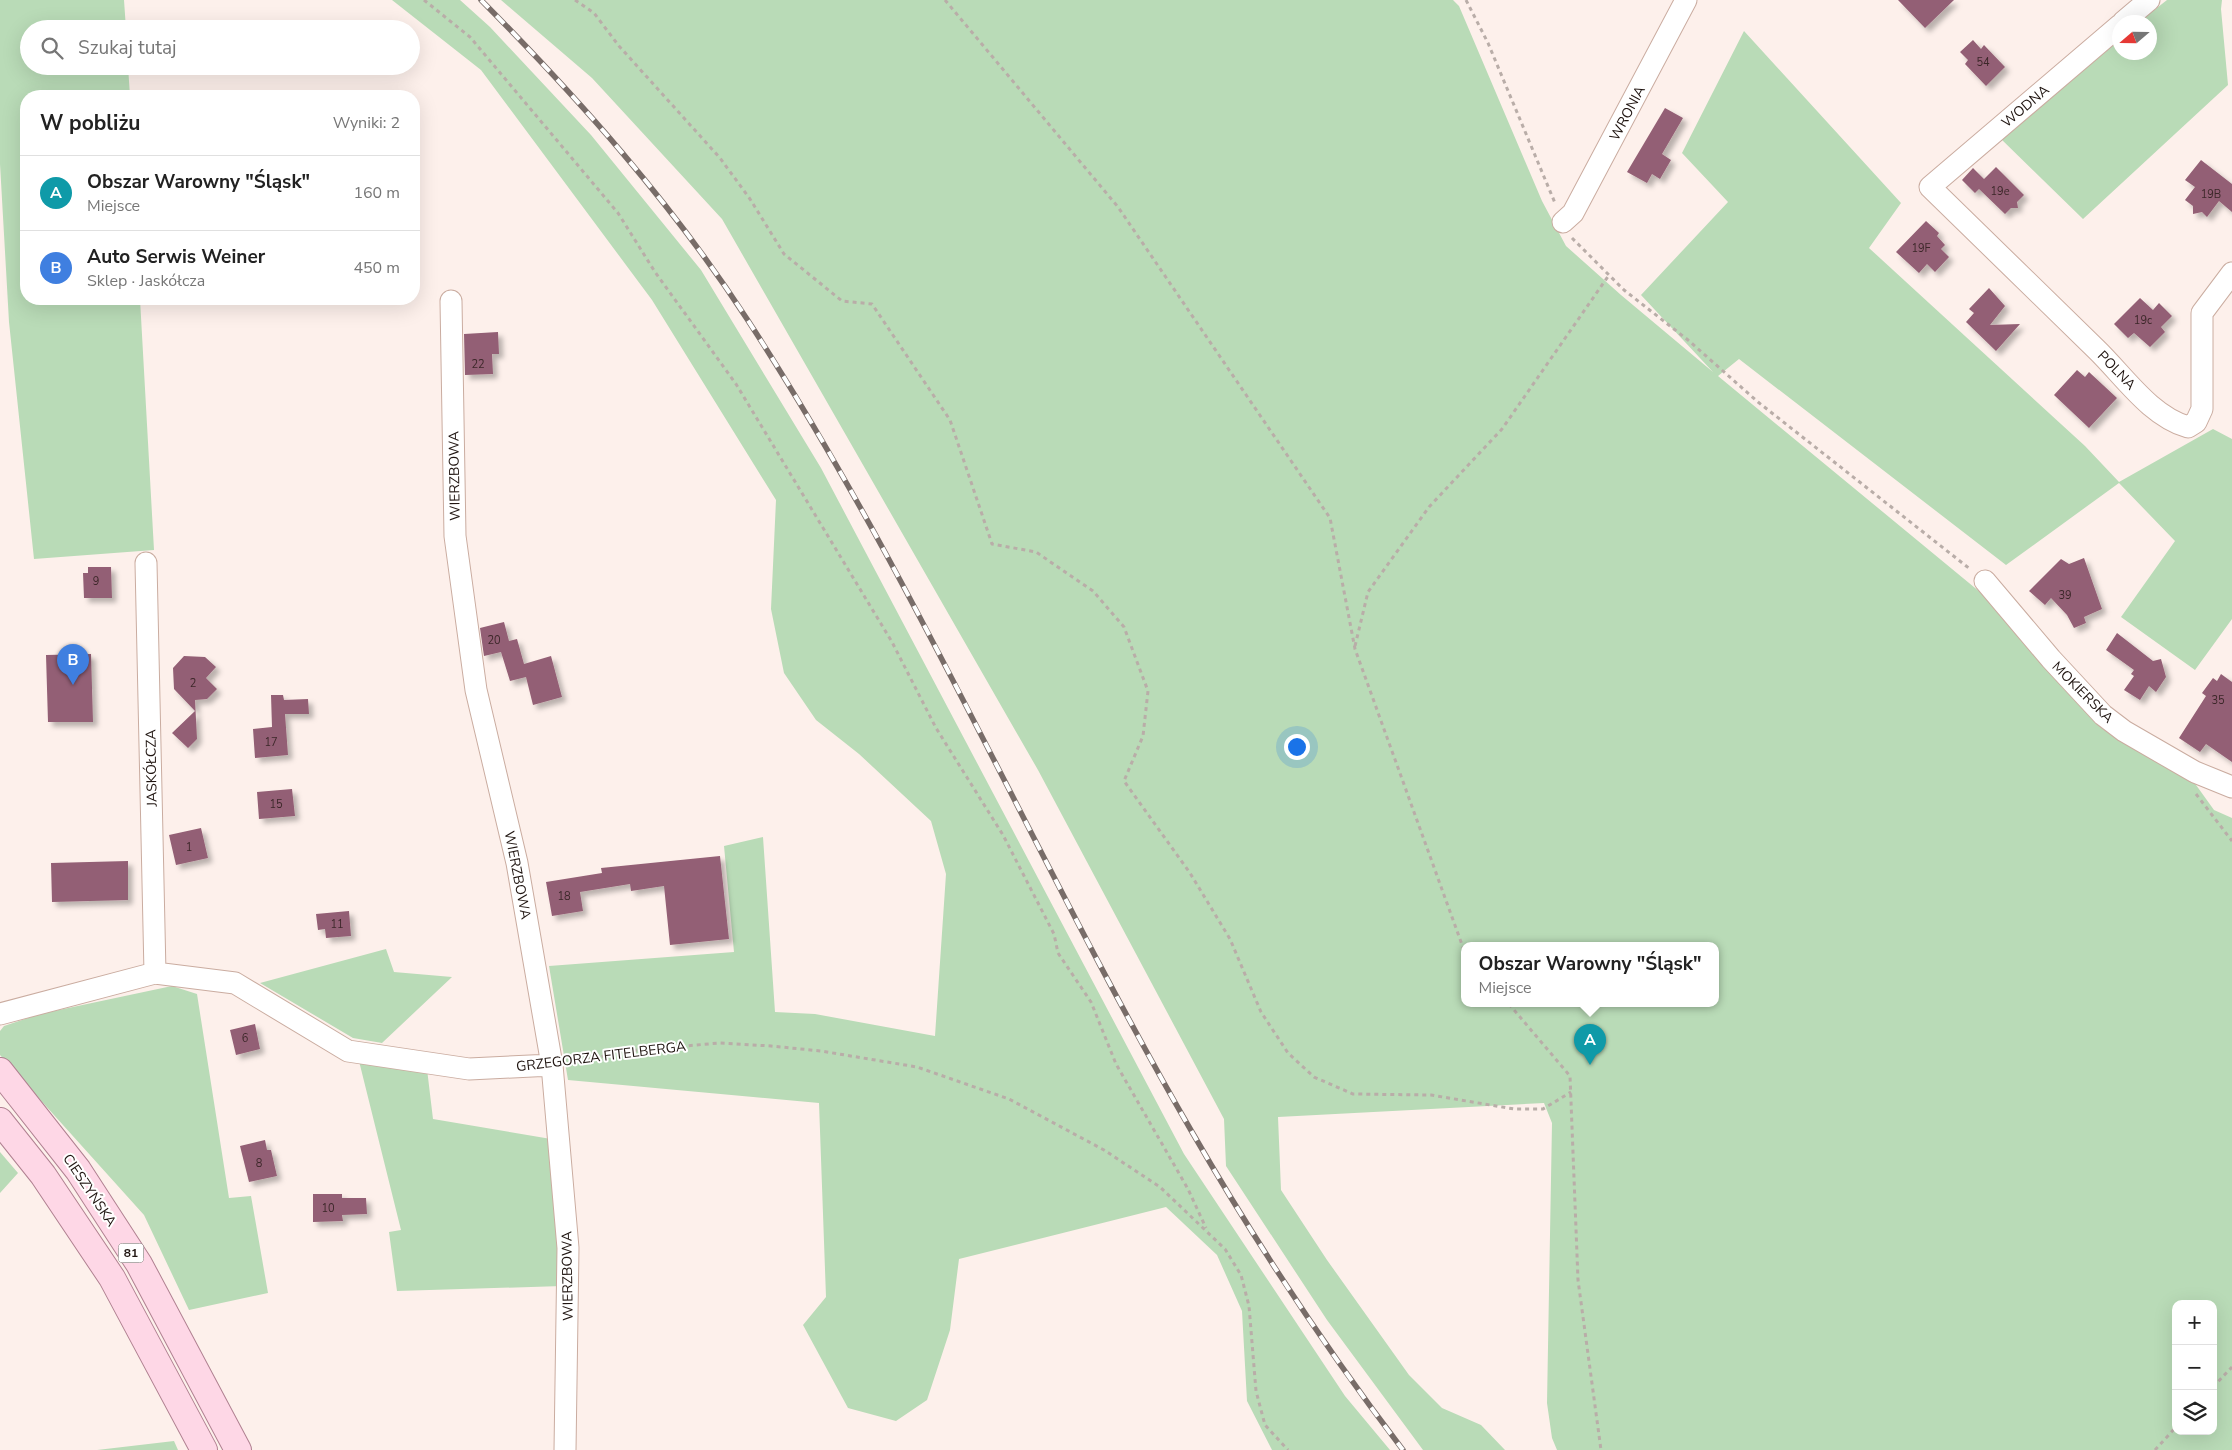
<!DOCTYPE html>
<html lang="pl">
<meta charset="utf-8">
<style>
body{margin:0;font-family:"Nunito Sans",sans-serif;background:#f2f2f2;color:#222}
.controls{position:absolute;right:15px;bottom:15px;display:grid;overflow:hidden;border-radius:10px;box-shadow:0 5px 20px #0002}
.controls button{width:45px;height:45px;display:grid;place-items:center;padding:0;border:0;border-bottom:1px solid #e0e0e0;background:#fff;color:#222;font:25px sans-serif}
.compass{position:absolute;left:2112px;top:15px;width:45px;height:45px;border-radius:50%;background:#fff;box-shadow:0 5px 20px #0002;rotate:250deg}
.you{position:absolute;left:1296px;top:746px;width:18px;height:18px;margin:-12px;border:4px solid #fff;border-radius:50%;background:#1a73e8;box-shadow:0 0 0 8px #1a73e833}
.badge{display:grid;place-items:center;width:32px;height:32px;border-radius:50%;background:#1a73e8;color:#fff;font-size:16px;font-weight:700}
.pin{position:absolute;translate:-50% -41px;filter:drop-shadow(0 1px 2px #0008)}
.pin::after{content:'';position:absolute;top:26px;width:18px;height:15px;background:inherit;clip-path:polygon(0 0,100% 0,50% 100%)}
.popup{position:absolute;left:1461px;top:942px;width:258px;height:65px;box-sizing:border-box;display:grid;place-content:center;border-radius:10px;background:#fff;filter:drop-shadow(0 1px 4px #0005);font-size:16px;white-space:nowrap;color:#767676}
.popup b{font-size:19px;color:#222}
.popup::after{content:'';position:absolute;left:50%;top:100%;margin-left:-10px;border:10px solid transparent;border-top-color:#fff}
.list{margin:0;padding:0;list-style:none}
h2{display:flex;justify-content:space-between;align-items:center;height:65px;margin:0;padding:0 20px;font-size:21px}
h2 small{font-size:16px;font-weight:400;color:#767676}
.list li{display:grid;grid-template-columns:32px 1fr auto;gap:15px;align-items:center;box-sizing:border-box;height:75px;padding:0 20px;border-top:1px solid #e0e0e0}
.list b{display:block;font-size:19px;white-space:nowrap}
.list p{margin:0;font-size:16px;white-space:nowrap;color:#767676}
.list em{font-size:16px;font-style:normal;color:#767676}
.icon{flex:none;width:28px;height:28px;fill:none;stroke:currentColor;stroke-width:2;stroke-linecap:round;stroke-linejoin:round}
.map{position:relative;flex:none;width:2232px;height:1450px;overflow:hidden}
.search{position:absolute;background:#fff;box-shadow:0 5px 20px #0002;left:20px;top:20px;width:400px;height:55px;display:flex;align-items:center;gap:12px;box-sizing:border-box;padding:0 18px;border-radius:28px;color:#767676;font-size:19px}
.panel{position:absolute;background:#fff;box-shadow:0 5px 20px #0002;left:20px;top:90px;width:400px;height:215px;border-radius:20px}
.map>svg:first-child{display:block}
</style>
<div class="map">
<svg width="2232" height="1450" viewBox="0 0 2232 1450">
<defs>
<filter id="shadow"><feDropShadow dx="4.5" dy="4.5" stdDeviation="2.5" flood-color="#0004"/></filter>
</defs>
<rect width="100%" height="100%" fill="#fdf0eb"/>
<path fill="#b9dbb7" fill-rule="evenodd" d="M0,0H124L126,29H29V66H128L130,96H26V299H140L154,550L34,559L9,322L0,164Z
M392,0H460L490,27L591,135L701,270L821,468L1184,1154L1345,1396L1390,1450H1272L1247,1401L1242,1311L1217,1255L1166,1207L959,1259L950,1330L927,1400L896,1421L848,1408L803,1325L826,1297L819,1103L568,1080L549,966L734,952L724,846L763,837L775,1012L815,1014L935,1036L946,874L931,821L859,754L816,720L784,673L771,609L776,500L652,300L481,70Z
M501,0H1453L1459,6L1542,201L1566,246L1621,295L1713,372L1641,295L1728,202L1682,153L1744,31L1901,203L1869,248L2085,446L2119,482L2213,429L2232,439V619L2195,670L2121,617L2175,541L2119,483L2006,565L1739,359L1718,376L1986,597L2093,707L2168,769L2191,778L2214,810L2232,818V1450H1557L1552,1438L1547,1403L1552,1123L1544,1103L1278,1117L1281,1190L1327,1260L1409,1375L1442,1408L1481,1425L1505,1450H1423L1327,1320L1226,1166L1224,1119L1038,770L722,219L592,78ZM1465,946H1715V1004H1465ZM2176,1304H2213V1431H2176Z
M2167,0H2222L2221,9L2228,85L2083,219L1999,137L2119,39L2120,52H2150V22H2139Z
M386,949L394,972L452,977L382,1043L353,1038L260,983Z
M172,986L197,994L229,1198L251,1196L268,1293L189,1310L144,1215L0,1055V1031L4,1026L40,1014Z
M359,1061L427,1069L433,1119L551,1139L562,1286L397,1291L389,1232L401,1230Z
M0,1152L18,1173L0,1193Z
M174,1441L178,1450H97Z"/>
<path fill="#935f74" filter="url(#shadow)" d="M1898,0H1954L1925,28Z
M1973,40L1981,49L1984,45L2005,67L1986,86L1965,64L1968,60L1960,52Z
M1665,108L1683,118L1662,154L1671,160L1660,179L1652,174L1647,183L1627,172Z
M2201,160L2232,184V212L2219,201L2207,217L2202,212L2193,214V206L2185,200L2195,187L2185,180Z
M1996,167L2024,195L2017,202L2018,208H2011L2005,214L1979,189L1975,193L1962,180L1973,168L1984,179Z
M1926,221L1939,233L1937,236L1945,245L1941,249L1949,257L1935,272L1927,264L1919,273L1896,252Z
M1989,288L2005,306L1990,325L2020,324L1996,351L1966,322L1974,313L1969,309Z
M2140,298L2153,310L2159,303L2172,316L2161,327L2165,332L2150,347L2134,333L2128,338L2114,324Z
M498,332L499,354H492L493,374L465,375L464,334Z
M2077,370L2085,377L2089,372L2117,398L2089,428L2054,395Z
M2084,558L2102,609L2084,617L2086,623L2074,628L2067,615L2051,598L2045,605L2029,591L2061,559L2069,564Z
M88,567H111L112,598H84L83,573H88Z
M504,622L509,641L517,639L524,664L551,656L562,697L533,705L526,677L510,681L501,652L484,656L480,628Z
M2117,633L2153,661L2161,659L2166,677L2156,692L2149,686L2140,700L2124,690L2134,676L2131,674L2134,670L2106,650Z
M91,654L93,722H48L46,655Z
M184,656L205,657L216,667L206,678L217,689L207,699L195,700L197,739L188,748L172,733L195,711L174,689L173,668Z
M2221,674L2232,682V762L2206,744L2200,752L2179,738L2206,696L2202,693L2213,678L2217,681Z
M271,695H283L284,700L308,699L309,714H285L288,755L255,758L253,729L272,727Z
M292,789L295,816L259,819L257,792Z
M201,828L208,858L176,865L169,835Z
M720,856L729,939L670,945L664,886L631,891L630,884L580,892L583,911L552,916L546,882L602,873L601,868Z
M128,861V900L52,902L51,863Z
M349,911L351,936L326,938L325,929L318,930L316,914Z
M255,1024L260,1049L236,1055L230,1030Z
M265,1140L267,1150H271L277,1176L249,1182L240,1146Z
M313,1194H342V1198H366L367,1214L342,1215L343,1221L313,1222Z"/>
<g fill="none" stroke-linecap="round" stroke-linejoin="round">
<g stroke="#caaca0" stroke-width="23">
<path id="minor" d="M2123,22L2149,0
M2120,25L1930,187C1985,241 2041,295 2096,349C2124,376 2150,416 2188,427L2196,422L2202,409V313L2232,273
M1563,222L1573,213L1686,0
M451,301L455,536L476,690L517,863L552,1065L568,1248L565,1450
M146,563L155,973
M1985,581L2051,659L2103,715L2124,731L2195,772L2232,787
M0,1014L155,973L235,983L348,1051L469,1069L552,1065"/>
</g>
<g stroke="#b08191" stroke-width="28">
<path id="major" d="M0,1071L78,1170L139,1264L238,1450
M0,1121L43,1175L112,1278L204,1450"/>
</g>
<path stroke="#b9ada8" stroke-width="3" stroke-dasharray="4 4" stroke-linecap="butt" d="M424,0L470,37L618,213L655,272L736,384L892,642L936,728L1003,835L1054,934L1058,953L1091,1002L1116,1064L1188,1189L1206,1228
M575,0L594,13L619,46L720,158L750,199L784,254L842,301L872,304L950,420L992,544L1036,552L1093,591L1124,627L1148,691L1143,736L1124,781L1190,873L1230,939L1261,1012L1288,1053L1314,1077L1353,1094L1431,1095L1514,1109H1543L1571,1092
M945,0L1118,207L1330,518L1355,649L1465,953
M1466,0L1488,43L1555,203
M1572,238L1624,290L1688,340L1758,402L1970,569
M1355,646L1368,592L1429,507L1502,429L1609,275
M2196,794L2232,841
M1509,1004L1570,1076L1578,1280L1601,1450
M570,1062L637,1050L720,1043L771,1046L821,1051L917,1067L1009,1099L1104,1150L1160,1187L1225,1249L1241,1275L1249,1306L1256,1391L1265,1425L1288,1450
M2213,1387L2232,1367
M2155,1450L2176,1427"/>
<use href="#minor" stroke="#fff" stroke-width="21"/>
<use href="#major" stroke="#fed7e6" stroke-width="26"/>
<g stroke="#786c68" stroke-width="5.5">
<path id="rail" d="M481,0C578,98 671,202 747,319C916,578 1037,865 1192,1132C1256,1243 1326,1349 1403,1450"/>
</g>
<use href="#rail" stroke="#fff" stroke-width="4" stroke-dasharray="11" stroke-linecap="butt"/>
</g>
<g text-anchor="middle" stroke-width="4" stroke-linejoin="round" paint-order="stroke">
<g font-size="11" fill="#3c2729">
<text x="1983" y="66">54</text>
<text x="2000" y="195">19e</text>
<text x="2211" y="198">19B</text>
<text x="1921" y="252">19F</text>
<text x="2143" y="324">19c</text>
<text x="478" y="368">22</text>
<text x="96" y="585">9</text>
<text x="2065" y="599">39</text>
<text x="494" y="644">20</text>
<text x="193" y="687">2</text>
<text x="2218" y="704">35</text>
<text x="271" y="746">17</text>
<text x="276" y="808">15</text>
<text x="189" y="851">1</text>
<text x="564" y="900">18</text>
<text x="337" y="928">11</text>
<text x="245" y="1042">6</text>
<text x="259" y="1167">8</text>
<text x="328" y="1212">10</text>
</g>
<rect fill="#fff" stroke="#625a58" stroke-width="1" x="118.5" y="1243.5" width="25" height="19" rx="4"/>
<g font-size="12" font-weight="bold" fill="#1f1410">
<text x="131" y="1257">81</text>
</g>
<g font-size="14" fill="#1f1410" stroke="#fff">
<text transform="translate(2025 106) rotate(-40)" y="5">WODNA</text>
<text transform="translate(1627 113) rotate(-62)" y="5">WRONIA</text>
<text transform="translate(2117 370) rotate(46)" y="5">POLNA</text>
<text transform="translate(454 476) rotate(-91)" y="5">WIERZBOWA</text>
<text transform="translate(2083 692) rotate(45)" y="5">MOKIERSKA</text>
<text transform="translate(151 768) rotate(-91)" y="5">JASKÓŁCZA</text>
<text transform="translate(518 875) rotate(79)" y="5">WIERZBOWA</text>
<text transform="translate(601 1056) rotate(-7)" y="5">GRZEGORZA FITELBERGA</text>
<text transform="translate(90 1190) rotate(56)" y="5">CIESZYŃSKA</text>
<text transform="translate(567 1276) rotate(-91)" y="5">WIERZBOWA</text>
</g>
</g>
</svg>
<div class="controls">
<button>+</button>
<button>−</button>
<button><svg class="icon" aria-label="layers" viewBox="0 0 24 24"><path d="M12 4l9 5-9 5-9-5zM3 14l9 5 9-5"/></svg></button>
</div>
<svg class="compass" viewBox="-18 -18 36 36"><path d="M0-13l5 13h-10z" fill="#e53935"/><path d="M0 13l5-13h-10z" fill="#767676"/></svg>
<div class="you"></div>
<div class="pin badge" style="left:1590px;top:1065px;background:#0f9aa8">A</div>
<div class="popup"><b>Obszar Warowny &quot;Śląsk&quot;</b>Miejsce</div>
<div class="pin badge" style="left:73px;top:685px;background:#3f7fe0">B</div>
<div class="search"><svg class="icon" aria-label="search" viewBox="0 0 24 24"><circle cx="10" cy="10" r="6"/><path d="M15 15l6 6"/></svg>Szukaj tutaj</div>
<section class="panel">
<h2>W pobliżu<small>Wyniki: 2</small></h2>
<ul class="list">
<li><span class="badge" style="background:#0f9aa8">A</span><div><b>Obszar Warowny &quot;Śląsk&quot;</b><p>Miejsce</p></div><em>160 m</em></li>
<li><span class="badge" style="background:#3f7fe0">B</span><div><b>Auto Serwis Weiner</b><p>Sklep · Jaskółcza</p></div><em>450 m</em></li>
</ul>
</section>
</div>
